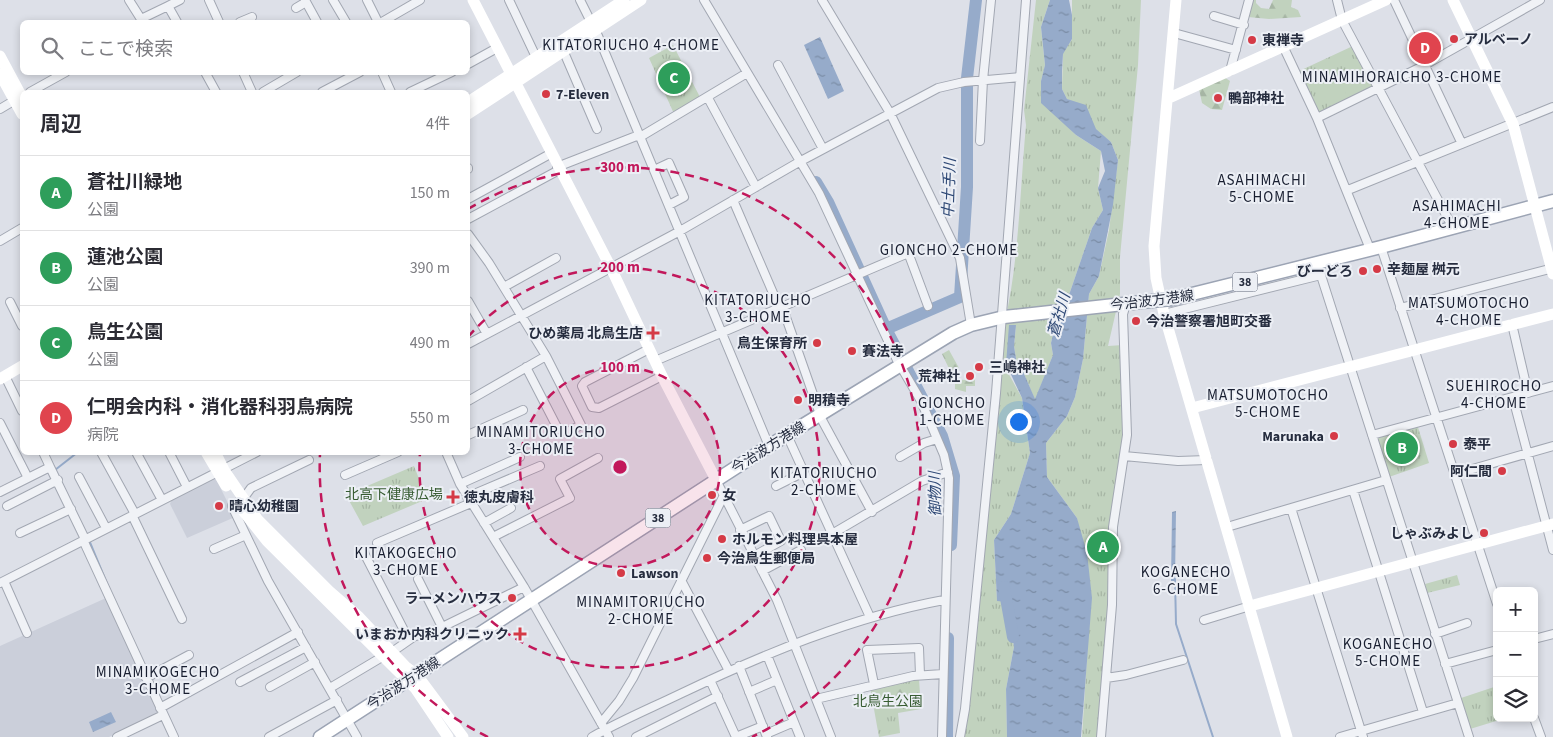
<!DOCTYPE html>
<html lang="ja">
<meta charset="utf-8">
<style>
body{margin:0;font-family:"Source Sans 3","Noto Sans JP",sans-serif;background:#f7f7f7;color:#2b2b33}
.controls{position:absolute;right:15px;bottom:15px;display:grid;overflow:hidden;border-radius:8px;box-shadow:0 2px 8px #0003}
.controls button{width:45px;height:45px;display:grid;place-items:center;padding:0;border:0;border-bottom:1px solid #e1e1e2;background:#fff;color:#2b2b33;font:25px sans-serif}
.you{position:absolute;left:1018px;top:421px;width:18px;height:18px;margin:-12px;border:4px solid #fff;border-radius:50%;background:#1a73e8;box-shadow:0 0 0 8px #1a73e833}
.badge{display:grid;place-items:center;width:32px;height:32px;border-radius:50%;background:#1a73e8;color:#fff;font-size:16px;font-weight:700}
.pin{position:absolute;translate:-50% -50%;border:2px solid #fff;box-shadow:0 1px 5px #0006}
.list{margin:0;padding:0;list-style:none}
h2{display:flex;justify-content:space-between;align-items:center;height:65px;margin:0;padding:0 20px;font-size:21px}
h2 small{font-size:16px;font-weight:400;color:#7c7c81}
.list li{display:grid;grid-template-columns:32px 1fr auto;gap:15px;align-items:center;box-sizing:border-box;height:75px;padding:0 20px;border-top:1px solid #e1e1e2}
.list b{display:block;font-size:19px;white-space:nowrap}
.list p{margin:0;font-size:16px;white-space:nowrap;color:#7c7c81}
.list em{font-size:16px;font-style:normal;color:#7c7c81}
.icon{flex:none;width:28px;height:28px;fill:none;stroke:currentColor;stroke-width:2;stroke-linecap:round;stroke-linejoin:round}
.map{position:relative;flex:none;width:1553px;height:737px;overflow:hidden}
.search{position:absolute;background:#fff;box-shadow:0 2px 8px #0003;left:20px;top:20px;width:450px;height:55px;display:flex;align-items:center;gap:12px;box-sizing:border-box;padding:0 18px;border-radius:8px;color:#7c7c81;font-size:19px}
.panel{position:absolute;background:#fff;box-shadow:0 2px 8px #0003;left:20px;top:90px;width:450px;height:365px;border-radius:8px}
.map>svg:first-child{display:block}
</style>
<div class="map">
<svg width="1553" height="737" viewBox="0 0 1553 737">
<defs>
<pattern id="grass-tufts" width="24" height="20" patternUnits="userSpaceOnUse" patternTransform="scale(1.25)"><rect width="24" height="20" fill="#c1d2be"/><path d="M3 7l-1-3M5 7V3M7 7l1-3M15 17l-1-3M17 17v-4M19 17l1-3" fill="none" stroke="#a6b5a4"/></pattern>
<pattern id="forest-firs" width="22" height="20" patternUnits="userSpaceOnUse" patternTransform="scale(1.25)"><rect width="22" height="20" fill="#c1d2be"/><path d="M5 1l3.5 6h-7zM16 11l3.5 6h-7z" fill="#a6b5a4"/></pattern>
<pattern id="water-ripples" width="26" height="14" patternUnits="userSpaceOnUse" patternTransform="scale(1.25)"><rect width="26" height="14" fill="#96abca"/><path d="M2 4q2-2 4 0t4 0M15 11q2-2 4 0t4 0" fill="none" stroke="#7a8ca5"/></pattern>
</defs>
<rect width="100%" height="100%" fill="#dde0e8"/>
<path fill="#cbcfda" d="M215,477L235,517L187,538L170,504L172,499Z
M106,598L160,713L109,737H0V646Z"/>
<path fill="url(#grass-tufts)" d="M1036,0H1050L1041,27L1045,65L1041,81L1061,119L1076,135L1101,151L1098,188L1103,210L1092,228L1070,292L1056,322L1051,343L1053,355L1035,400L1021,367L1017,365L1014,346L1016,325L1007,371L1022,398L1030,453L1011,514L994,540L997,600L1007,602L1014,647L1006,689L1007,737H964L968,713L1004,325C1019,264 1020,189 1026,125L1024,110Z
M1072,0H1141L1138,65L1120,257V294L1108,346L1123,345L1124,432L1098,737H1082L1089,624L1077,518L1047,477L1046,443L1067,416L1075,397L1083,359L1089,294L1099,276L1109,230L1118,160L1111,142L1096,130L1077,104L1067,99L1062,89L1063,53L1072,39Z
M673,45L701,99L675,116L649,58Z
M1355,45L1374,87L1317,116L1297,72Z
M1417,424L1429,463L1389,477L1377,436Z
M414,466L427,499L363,526L346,495Z
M1457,575L1460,585L1427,593L1425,584Z
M919,679L921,709L898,713L900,733L879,737L870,687Z
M1497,686V718H1506L1470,729L1461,698Z"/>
<path fill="url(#forest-firs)" d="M1252,0H1256V3L1261,8L1269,9L1273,0H1292L1291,7L1298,10L1301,17L1269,19L1248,17Z
M1224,77L1230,81L1222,110L1211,109L1202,103L1199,89Z
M949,350L959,368L957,379L972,381L973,371L975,373V386H966V392L955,389V381L942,354Z
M916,685L917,693L891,697L889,690Z"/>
<path fill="#c1d2be" d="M1333,62L1348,98L1329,106L1313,70Z"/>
<path fill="url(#water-ripples)" d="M1050,0H1069L1072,15V39L1063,54L1062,71V89L1067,99L1086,105L1096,129L1111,142L1118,160L1113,205L1099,276L1089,294L1083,359L1075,397L1067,416L1046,443L1047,477L1077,518L1087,553L1092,598L1081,737H1007L1006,689L1014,647L1007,602L997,601L994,540L1011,514L1030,453L1022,398L1006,364L1009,325H1016L1014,346L1017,365L1021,367L1035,399L1053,355L1051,343L1056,322L1070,292L1092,228L1103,210L1098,188L1105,171L1101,151L1076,135L1041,103V81L1045,65L1041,27Z
M820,37L844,91L828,99L804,45Z
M1176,511L1175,581H1171L1172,512Z
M111,712L116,722L93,732L89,722Z"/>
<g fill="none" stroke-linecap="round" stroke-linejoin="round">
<path stroke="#96abca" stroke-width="2" d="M55,470L78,452
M89,540L110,591
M1175,579L1176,624L1213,737"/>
<path stroke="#96abca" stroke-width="12" d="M816,182L828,202L886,329L942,436L954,476L951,545
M886,329L960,297L967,187V78L976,0
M1004,587L1013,637
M947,737L948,638"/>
<g stroke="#a2a7b2" stroke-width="10">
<path id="street" d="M129,0L141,19L168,6L177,22
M209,0L219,22
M305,0L317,22
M333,0L346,22
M367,0L378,22
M509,0L536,57
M580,0L598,36L769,446
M704,0L819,193L897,360L921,401L944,455L949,478L942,737
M822,0L890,113L960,258L971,325
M1337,0L1342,20L1453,228
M1394,0L1462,144
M168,6L180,0
M296,8L306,2
M1214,16L1244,25
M240,22L252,17
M382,22L420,0
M1174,33L1236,50
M1284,48L1317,118L1370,249
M563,50L597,129
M468,64L497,48
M778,65L823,149
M1230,71L1249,0
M205,72L216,92
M243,72L252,92
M382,72L391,92
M30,92L66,72
M263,92L297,72
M322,92L360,72
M410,92L452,72
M708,98L756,187
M0,109L15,100
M1317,118L1423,66L1540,0
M640,137L747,73
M980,141L983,80L991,0
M557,167L639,135
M468,169V168
M654,170L669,163L684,197L669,205
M1348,190L1553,107
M468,199L550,154
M733,200L779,307
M468,219L559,170
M468,234L489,263L546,356L468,401
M0,241L22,228
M1381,247L1497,604
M1317,263L1469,737
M504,287L556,258
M468,301L487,334
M10,302L22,326
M782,306L822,420L872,512
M1400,308L1553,268
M1164,314L1321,275
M1512,324L1528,393
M468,344L680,231L799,162L938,88L964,82L1020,77
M649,349L585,382L582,386L592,407L599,408L662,376
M655,361L906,254L909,255L928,306
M526,367L558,429L568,432L581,425L546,356
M5,376L22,411
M1513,398L1553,550
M0,423L28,478
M468,435L523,410
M787,435L870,617
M1372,435L1553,386
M101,452L135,514
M136,452L162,500
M169,452L187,487
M446,452L460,484L524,587L609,737
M1124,456L1178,461L1207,460
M900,457L924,443L937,439
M309,460L251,488L243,499L232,506L268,581L357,737
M50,467L85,539
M1455,474L1553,446
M345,475L398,452
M79,477L106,528
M716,480L777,600L831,737
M460,484L520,457
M776,486L804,472
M1353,490L1423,712
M0,492L50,467L43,452
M467,497L540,466
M7,506L58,480
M1291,508L1363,737
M132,515L182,619
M484,523L511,508
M1227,527L1386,480
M740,530L769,516L781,541L754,556
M20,533L71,509
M832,534L922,481L948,472
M493,537L570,498L560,479L598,458
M83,540L174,737
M377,543L471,503
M214,549L246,535
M363,551L409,640
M762,571L801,550
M418,579L442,627
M681,580L729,671
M4,581L27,633
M0,583L257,452
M1204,620L1250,606
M1435,634L1467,623
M1534,639L1553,634
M392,652L415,636L428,634L524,587
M767,655L800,737
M1445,664L1497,650
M739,666L767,737
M146,678L189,655
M1106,678L1126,675L1183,660
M710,680L736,737
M240,682L306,647
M874,684L867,650L919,648L920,675
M270,687L315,662
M330,688L382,657
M749,692L777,680
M816,699L913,676L943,674
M160,708L298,632
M1534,718L1541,737
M601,723L619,701L633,678L723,497
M766,734L794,722
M117,737L163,715
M269,737L337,700
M592,737C620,721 651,708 680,694C764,654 852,617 944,600
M636,737L718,696
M736,737L763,726
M960,737L965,709L996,393L1026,0
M1101,737L1112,605L1113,527L1127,435L1123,314L1126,304
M1340,737L1458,703"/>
</g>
<g stroke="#9ca4b4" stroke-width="15">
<path id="primary" d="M1172,299L1381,247L1553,201
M320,737L769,446L953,333L971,325L1004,317L1151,301"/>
</g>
<use href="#street" stroke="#f0f2f6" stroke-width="8"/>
<path stroke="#fff" stroke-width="11" d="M473,0L611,268L662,376L716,480
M1176,0L1154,246L1156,278L1164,314L1287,737
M1453,0L1513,124L1553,274
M0,56L22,97
M0,74L22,114
M1169,98L1386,0
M468,102L624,0
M468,114L641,0
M0,379L22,366
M1192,408L1553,314
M206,452L226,486
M215,452L224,470L258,520L329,591L359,617L406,667L417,675L463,737
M240,507L267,541L415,688L448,737
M1250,606L1553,524"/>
<use href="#primary" stroke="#fff" stroke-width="12"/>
<g stroke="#9ca4b4" stroke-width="15" stroke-linecap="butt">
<path id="primary-bridge" d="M1151,301L1172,299"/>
</g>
<use href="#primary-bridge" stroke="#fff" stroke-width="12"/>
</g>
<circle cx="620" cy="467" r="100" fill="#c2185b" fill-opacity=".12"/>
<g fill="none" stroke="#c2185b" stroke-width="2.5" stroke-dasharray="9 6">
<circle cx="620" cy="467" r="100"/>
<path d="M468 337A200 200 0 1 1 420 453"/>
<path d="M488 737A300 300 0 0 1 320 454M468 209A300 300 0 1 1 752 737"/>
</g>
<g fill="#d53a46" stroke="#eceff5" stroke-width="2">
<circle cx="1454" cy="39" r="5"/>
<circle cx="1252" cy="40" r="5"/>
<circle cx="546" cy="94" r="5"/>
<circle cx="1218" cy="98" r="5"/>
<circle cx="1377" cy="269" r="5"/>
<circle cx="1363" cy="271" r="5"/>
<circle cx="1136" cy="321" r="5"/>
<path d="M650.5 325.5h5v5h5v5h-5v5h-5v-5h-5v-5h5z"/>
<circle cx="817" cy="343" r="5"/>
<circle cx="852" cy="351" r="5"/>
<circle cx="979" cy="367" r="5"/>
<circle cx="970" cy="376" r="5"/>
<circle cx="798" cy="400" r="5"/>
<circle cx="1334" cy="436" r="5"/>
<circle cx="1453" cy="444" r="5"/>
<circle cx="1502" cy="471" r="5"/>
<circle cx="712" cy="495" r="5"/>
<path d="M450.5 489.5h5v5h5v5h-5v5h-5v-5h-5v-5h5z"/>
<circle cx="219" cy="506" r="5"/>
<circle cx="1484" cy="533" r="5"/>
<circle cx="722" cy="539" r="5"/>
<circle cx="707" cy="558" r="5"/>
<circle cx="621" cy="573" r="5"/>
<circle cx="512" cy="598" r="5"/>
<path d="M517.5 626.5h5v5h5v5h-5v5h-5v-5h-5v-5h5z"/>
</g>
<g text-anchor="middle" stroke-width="4" stroke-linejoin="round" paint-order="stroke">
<g fill="#eceff5" stroke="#616776" stroke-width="1">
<rect x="1232.5" y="272.5" width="25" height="19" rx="4"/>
<rect x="645.5" y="508.5" width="25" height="19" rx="4"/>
</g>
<g font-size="12" font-weight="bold" fill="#262d3f">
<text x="1245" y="286">38</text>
<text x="658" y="522">38</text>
</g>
<g font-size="14" font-weight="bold" fill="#262d3f" stroke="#eceff5" text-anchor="start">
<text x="1464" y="44">アルベーノ</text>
<text x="1262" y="45">東禅寺</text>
<text x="556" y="99">7-Eleven</text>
<text x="1228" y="103">鴨部神社</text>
<text x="1387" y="274">辛麺屋 桝元</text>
<text x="1353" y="276" text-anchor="end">びーどろ</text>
<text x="1146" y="326">今治警察署旭町交番</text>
<text x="643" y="338" text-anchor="end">ひめ薬局 北鳥生店</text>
<text x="807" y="348" text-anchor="end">鳥生保育所</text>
<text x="862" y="356">賽法寺</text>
<text x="989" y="372">三嶋神社</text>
<text x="960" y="381" text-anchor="end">荒神社</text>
<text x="808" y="405">明積寺</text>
<text x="1324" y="441" text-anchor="end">Marunaka</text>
<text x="1463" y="449">泰平</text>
<text x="1492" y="476" text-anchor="end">阿仁間</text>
<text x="722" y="500">女</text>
<text x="464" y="502">徳丸皮膚科</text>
<text x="229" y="511">晴心幼稚園</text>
<text x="1474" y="538" text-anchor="end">しゃぶみよし</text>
<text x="732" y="544">ホルモン料理呉本屋</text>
<text x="717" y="563">今治鳥生郵便局</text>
<text x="631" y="578">Lawson</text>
<text x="502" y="603" text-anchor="end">ラーメンハウス</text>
<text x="509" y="639" text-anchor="end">いまおか内科クリニック</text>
</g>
<g font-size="14" fill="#262d3f" stroke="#eceff5">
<text transform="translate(1152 300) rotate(-7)" y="5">今治波方港線</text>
<text transform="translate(768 447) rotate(-32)" y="5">今治波方港線</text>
<text transform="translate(403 683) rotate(-33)" y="5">今治波方港線</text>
</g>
<g font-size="14" fill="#375c32" stroke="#eceff5">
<text x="394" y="499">北高下健康広場</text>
<text x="888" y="706">北鳥生公園</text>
</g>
<g font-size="15" letter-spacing="1" fill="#181e30" stroke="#eceff5">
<text x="631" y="50">KITATORIUCHO 4-CHOME</text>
<text x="1402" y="82">MINAMIHORAICHO 3-CHOME</text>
<text x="1262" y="185">ASAHIMACHI<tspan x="1262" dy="17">5-CHOME</tspan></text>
<text x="1457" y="211">ASAHIMACHI<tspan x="1457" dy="17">4-CHOME</tspan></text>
<text x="949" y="255">GIONCHO 2-CHOME</text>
<text x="758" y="305">KITATORIUCHO<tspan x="758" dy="17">3-CHOME</tspan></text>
<text x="1469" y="308">MATSUMOTOCHO<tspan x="1469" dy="17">4-CHOME</tspan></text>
<text x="1494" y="391">SUEHIROCHO<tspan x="1494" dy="17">4-CHOME</tspan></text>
<text x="1268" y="400">MATSUMOTOCHO<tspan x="1268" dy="17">5-CHOME</tspan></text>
<text x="952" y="408">GIONCHO<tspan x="952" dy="17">1-CHOME</tspan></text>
<text x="541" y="437">MINAMITORIUCHO<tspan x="541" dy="17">3-CHOME</tspan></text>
<text x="824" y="478">KITATORIUCHO<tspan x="824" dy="17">2-CHOME</tspan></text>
<text x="406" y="558">KITAKOGECHO<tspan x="406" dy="17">3-CHOME</tspan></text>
<text x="1186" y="577">KOGANECHO<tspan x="1186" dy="17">6-CHOME</tspan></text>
<text x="641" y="607">MINAMITORIUCHO<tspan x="641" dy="17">2-CHOME</tspan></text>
<text x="1388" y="649">KOGANECHO<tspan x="1388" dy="17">5-CHOME</tspan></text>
<text x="158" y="677">MINAMIKOGECHO<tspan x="158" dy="17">3-CHOME</tspan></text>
</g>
<g font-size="15" font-style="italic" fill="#2e4875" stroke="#eceff5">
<text transform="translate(949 188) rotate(-88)" y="5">中土手川</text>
<text transform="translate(1059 315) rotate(-74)" y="5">蒼社川</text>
<text transform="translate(935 494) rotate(-91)" y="5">御物川</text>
</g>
</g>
<circle cx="620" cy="467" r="8" fill="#c2185b" stroke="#eceff5" stroke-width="2.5"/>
<g font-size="15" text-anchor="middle" font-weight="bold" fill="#c2185b" stroke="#eceff5" stroke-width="4" stroke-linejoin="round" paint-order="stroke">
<text x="620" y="172">300 m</text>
<text x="620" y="272">200 m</text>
<text x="620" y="372">100 m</text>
</g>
</svg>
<div class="controls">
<button>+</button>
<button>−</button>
<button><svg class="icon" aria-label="layers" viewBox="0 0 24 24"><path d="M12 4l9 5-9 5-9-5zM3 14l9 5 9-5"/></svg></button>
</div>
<div class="you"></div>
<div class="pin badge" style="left:1103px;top:547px;background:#2e9e5b">A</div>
<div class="pin badge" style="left:1402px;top:448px;background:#2e9e5b">B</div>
<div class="pin badge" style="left:674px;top:78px;background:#2e9e5b">C</div>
<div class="pin badge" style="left:1425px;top:48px;background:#e0444e">D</div>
<div class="search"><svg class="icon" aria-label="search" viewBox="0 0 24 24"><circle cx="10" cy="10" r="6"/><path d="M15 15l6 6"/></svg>ここで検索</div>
<section class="panel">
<h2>周辺<small>4件</small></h2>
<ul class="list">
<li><span class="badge" style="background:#2e9e5b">A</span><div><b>蒼社川緑地</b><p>公園</p></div><em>150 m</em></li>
<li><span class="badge" style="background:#2e9e5b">B</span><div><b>蓮池公園</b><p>公園</p></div><em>390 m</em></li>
<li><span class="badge" style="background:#2e9e5b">C</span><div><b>鳥生公園</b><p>公園</p></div><em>490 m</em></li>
<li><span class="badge" style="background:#e0444e">D</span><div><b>仁明会内科・消化器科羽鳥病院</b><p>病院</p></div><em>550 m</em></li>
</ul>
</section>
</div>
